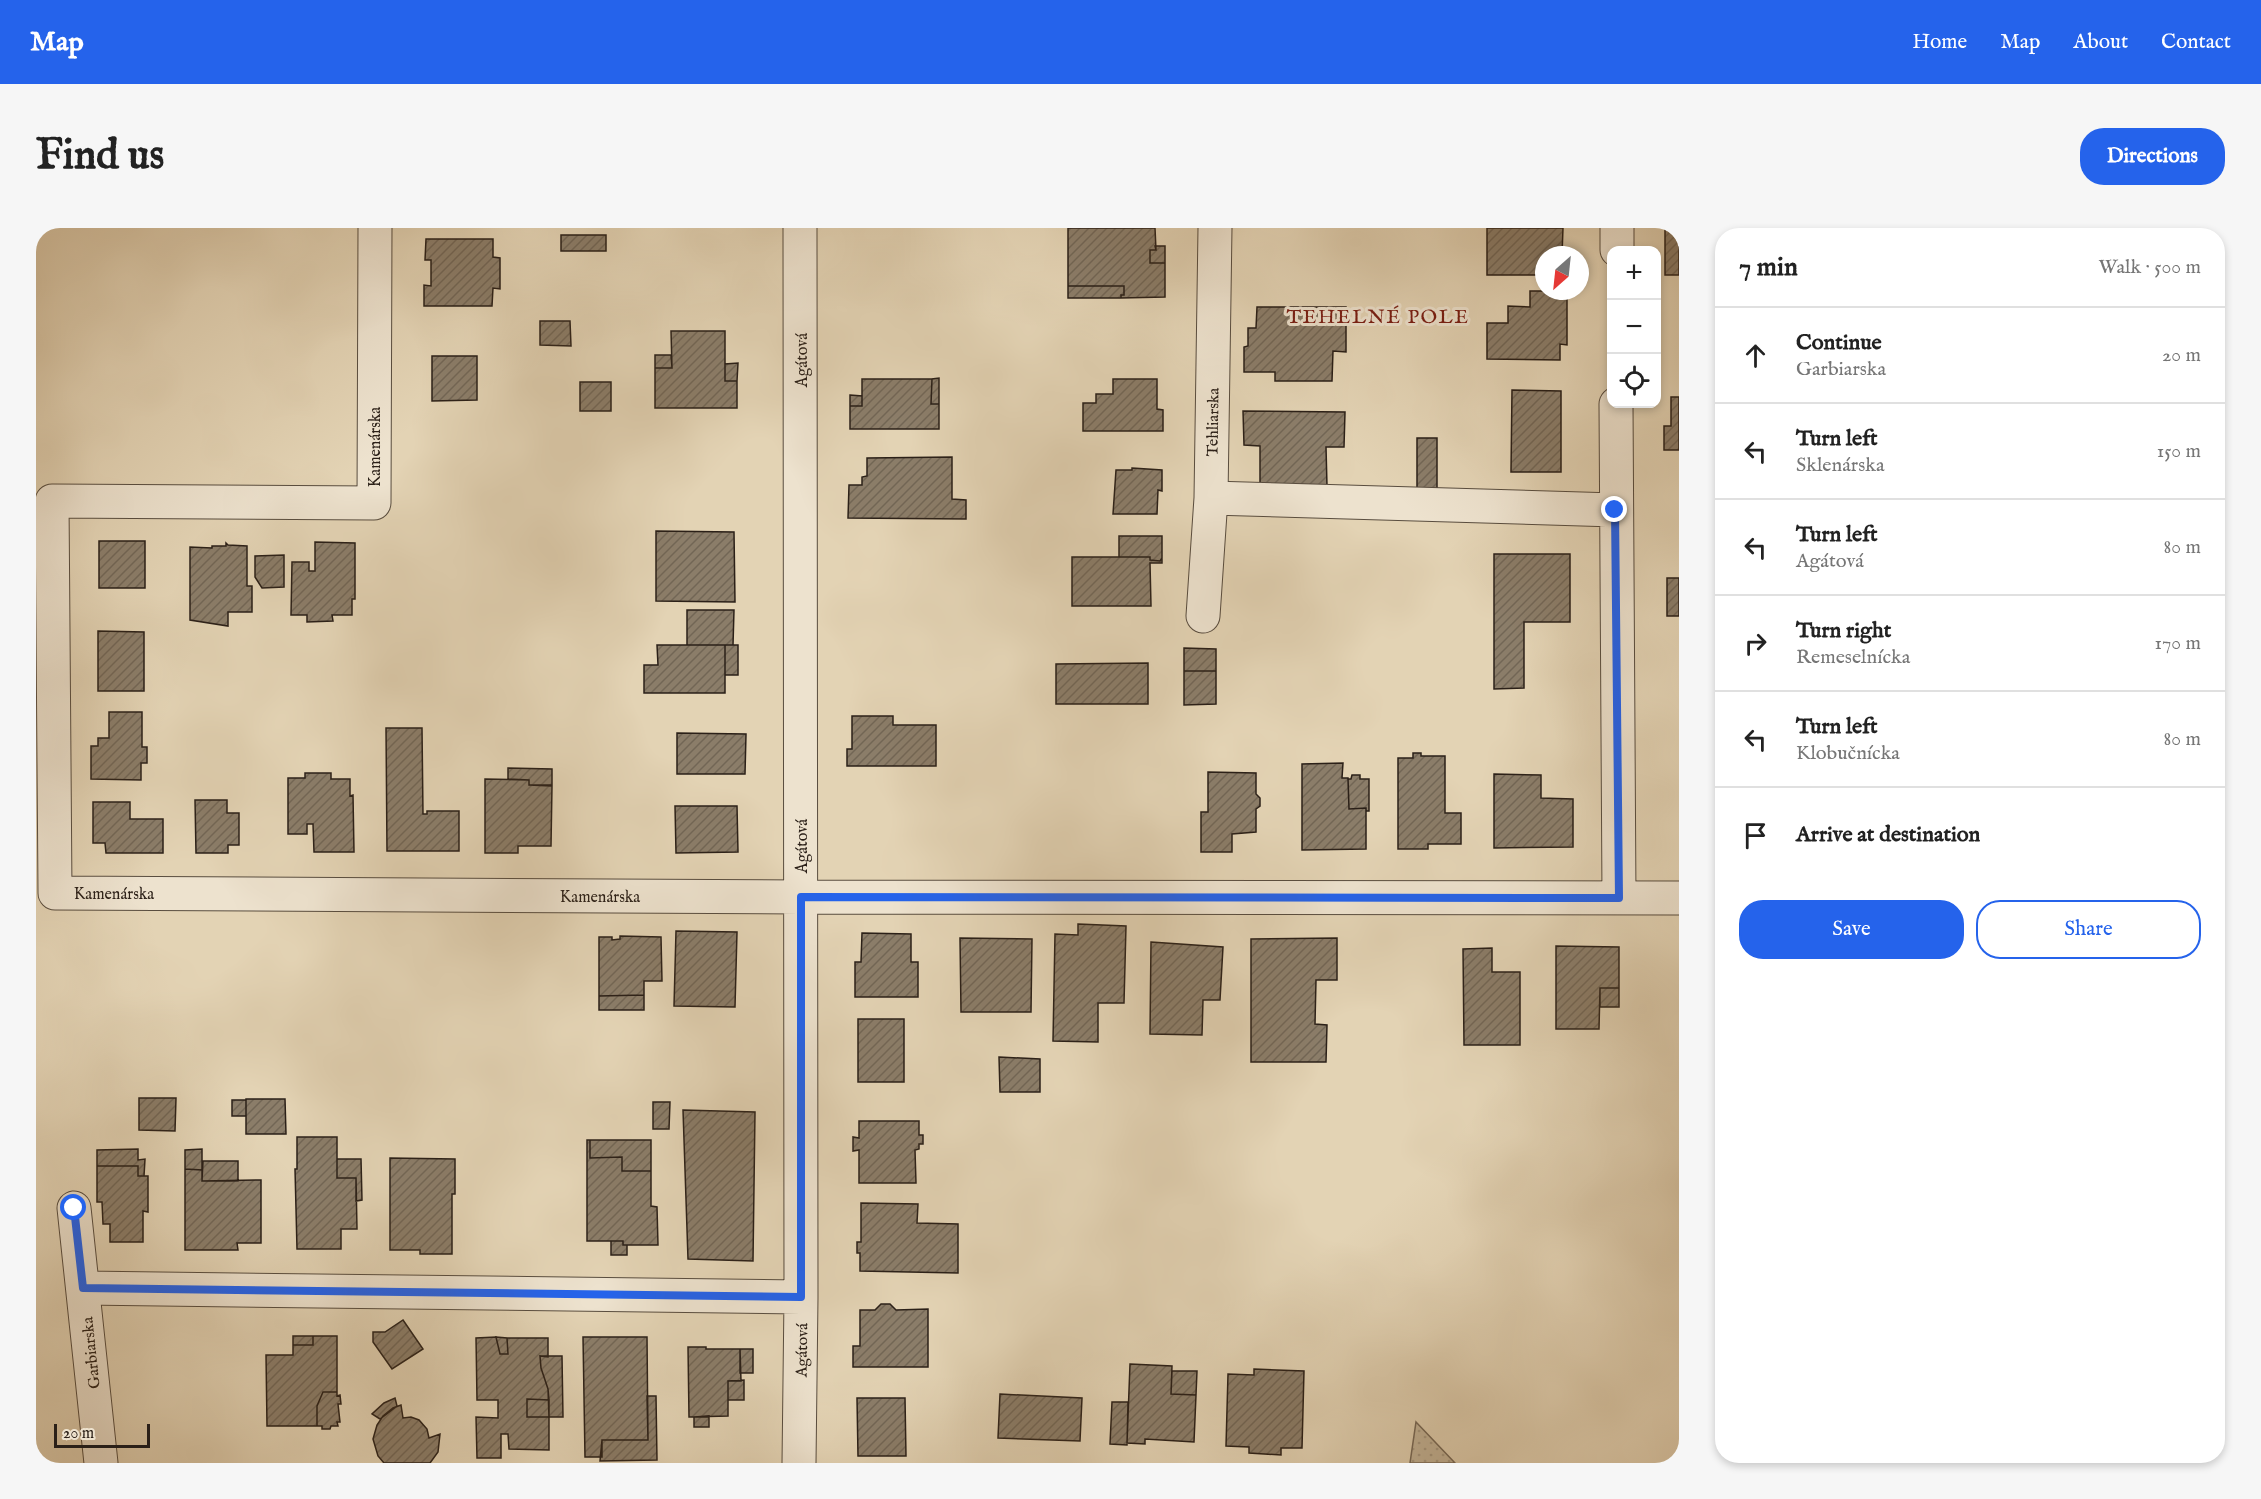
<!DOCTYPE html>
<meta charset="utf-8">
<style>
body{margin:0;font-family:"IM FELL English",serif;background:#f6f6f6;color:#222}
.controls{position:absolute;right:18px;top:18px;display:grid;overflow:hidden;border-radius:12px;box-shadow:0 3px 9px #0003}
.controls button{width:54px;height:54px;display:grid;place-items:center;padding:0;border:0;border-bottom:2px solid #e0e0e0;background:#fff;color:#222;font:30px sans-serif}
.compass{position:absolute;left:1499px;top:18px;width:54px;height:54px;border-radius:50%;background:#fff;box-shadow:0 3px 9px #0003;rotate:207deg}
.scale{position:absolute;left:18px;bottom:15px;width:96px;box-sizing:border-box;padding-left:6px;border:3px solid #2b2018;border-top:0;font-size:16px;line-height:21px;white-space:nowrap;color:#2b2018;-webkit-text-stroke:4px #ede2ce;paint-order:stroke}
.stop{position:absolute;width:18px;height:18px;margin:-14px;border:4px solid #2563eb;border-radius:50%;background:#fff}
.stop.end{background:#2563eb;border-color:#fff;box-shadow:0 2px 6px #0008}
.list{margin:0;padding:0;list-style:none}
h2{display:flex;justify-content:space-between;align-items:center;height:78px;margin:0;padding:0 24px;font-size:26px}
h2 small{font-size:20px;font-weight:400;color:#767676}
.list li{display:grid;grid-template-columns:39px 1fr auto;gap:18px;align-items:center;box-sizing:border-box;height:96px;padding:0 24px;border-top:2px solid #e0e0e0}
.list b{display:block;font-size:22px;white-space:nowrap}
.list p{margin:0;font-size:20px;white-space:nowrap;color:#767676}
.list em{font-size:20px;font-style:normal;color:#767676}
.actions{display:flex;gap:12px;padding:18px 24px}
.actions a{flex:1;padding:14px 0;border:2px solid #2563eb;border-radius:24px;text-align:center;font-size:21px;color:#2563eb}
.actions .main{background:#2563eb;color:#fff}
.icon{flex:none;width:33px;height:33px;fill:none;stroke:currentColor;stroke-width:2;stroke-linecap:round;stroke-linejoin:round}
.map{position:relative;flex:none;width:1643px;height:1235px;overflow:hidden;border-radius:24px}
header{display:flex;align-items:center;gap:36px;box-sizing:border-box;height:84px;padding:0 30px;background:#2563eb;color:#fff}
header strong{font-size:28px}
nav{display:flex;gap:33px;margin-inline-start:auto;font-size:21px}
.intro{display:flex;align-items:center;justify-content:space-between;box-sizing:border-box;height:144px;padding:0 36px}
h1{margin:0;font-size:42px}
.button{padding:15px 27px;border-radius:24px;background:#2563eb;color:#fff;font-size:21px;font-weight:700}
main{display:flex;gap:36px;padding:0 36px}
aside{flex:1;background:#fff;border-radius:24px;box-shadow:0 3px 9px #0003}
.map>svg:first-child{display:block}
</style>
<header>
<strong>Map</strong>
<nav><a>Home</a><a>Map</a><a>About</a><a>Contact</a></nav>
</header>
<div class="intro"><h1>Find us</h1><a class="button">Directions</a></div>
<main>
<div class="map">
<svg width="1643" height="1235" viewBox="0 0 1643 1235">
<defs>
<pattern id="grass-dots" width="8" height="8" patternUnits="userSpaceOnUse" patternTransform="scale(1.5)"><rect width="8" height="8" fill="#c4b599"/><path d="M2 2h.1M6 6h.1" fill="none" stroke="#a99b83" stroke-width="1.8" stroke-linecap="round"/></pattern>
<pattern id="building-hatch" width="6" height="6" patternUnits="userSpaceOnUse" patternTransform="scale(1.5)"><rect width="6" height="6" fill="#8b7d69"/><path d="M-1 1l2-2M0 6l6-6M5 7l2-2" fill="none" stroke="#726655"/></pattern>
</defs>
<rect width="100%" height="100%" fill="#e3d3b4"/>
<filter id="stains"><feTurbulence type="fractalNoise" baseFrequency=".00333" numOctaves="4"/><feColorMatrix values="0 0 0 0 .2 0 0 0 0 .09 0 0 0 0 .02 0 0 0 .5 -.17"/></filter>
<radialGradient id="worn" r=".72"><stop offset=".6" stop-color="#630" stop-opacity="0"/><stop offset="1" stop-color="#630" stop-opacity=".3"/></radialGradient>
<path fill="url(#grass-dots)" stroke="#786a58" stroke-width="1.5" d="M1380,1194L1419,1235H1374Z"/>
<path fill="url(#building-hatch)" stroke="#2b2018" stroke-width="1.5" d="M1032,0H1119L1120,22H1114V35H1129V69L1085,70V67H1088V58H1032Z
M1451,0H1527L1526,27H1508V47H1451Z
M1629,1H1643V47H1629Z
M525,7H570V23H525Z
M390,11H457V29L464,30V61L457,60L456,78H388V57L395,58V32H389Z
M1119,18H1129V35H1114V22H1120Z
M1032,58H1088V67H1085V70H1032Z
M1494,63H1531V117L1524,116V132L1451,131V95H1472V78L1494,79Z
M1221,79H1310V124L1297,123L1296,153H1239V144H1208V119L1212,118V100H1220Z
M504,93H534L535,118L504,117Z
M635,103H689V153H701V180H619V140H636Z
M619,127H635L636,140H619Z
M396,128H441V172L396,173Z
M702,135L701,153H689V136Z
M903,150V176H895L896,151Z
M826,151H896L895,176H903V201H814V178H826Z
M1077,151H1121V181L1127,182V203H1047V175H1060V166H1077Z
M544,154H575V183H544Z
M1476,162L1525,163V244H1475Z
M814,167L826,168V178H814Z
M1635,169H1643V222H1628V198H1635Z
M1207,183L1309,184L1308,219H1290L1291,258L1224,257V218L1208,217Z
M1381,210H1401V263H1381Z
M916,229V271L930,272V291L812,290L813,257H826V249L831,248V230Z
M1096,240L1126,242V263L1122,262L1121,286H1077L1080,242H1096Z
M620,303L698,304L699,374L620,373Z
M1083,308H1126V330L1124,333L1114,332V329H1083Z
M63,313H109V360H63Z
M279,314L319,315V371H316V387H296L297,393L271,394V387H255L256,334H273V343H279Z
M190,315L192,317L211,318V358H216V384H192V398L154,392V319L176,320V318H190Z
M1458,326H1534V394H1488V460L1458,461Z
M248,327V359L226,360L219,349V328Z
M1036,329H1114V332L1124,333L1126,330V335H1114L1115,378H1036Z
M1631,350H1643V388H1631Z
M651,382H698L697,417H651Z
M62,403L108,404V463H62Z
M621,417H689V465H608V437H622Z
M689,417H702V447H689Z
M1148,420L1180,421V443H1148Z
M1112,435V476H1020V436Z
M1148,443H1180V476L1148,477Z
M73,484H106V519H111V535H105V552L55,551V518H62V510H73Z
M816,488H857V497H900V538H811V521H816Z
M350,500H386L387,586H391V583H423V623H351Z
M641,505L710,506L709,546H641Z
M1377,525H1385V528H1409V585H1425V616H1392V621H1362V530H1377Z
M1307,535L1306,550H1312L1313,581L1330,580V621L1266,622V536Z
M472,540L516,541V557H493V552L472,551Z
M1172,544L1220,545V566L1224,570V578L1220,581V604L1196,606V624H1165V584H1172Z
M269,545H295V551H314V568L317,567L318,624H278L277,596H271V606H252V550H269Z
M1458,546L1505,547V570L1537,571V619L1458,620Z
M1316,547H1324V551H1333V583H1330V580L1313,581L1312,551H1315Z
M449,551L493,552V557L516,558L515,618H482V625H449Z
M159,572H191V585H203V617H192V625H160Z
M57,574H94V591H127V625H70L69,615H57Z
M639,578H701L702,624L640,625Z
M1042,696L1090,698L1088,775H1062V814L1017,813L1019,706L1042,707Z
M640,703L701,704L699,779L638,778Z
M826,705L875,706V734H882V769H819V734H825Z
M584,708L625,709L626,753H608V767L563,768V709H576V712L584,711Z
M924,710L996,711L995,784H925Z
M1301,710V752H1280L1279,796L1291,797L1290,834H1215V711Z
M1115,714L1187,719L1184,772H1167L1166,807L1114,806Z
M1520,718L1583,719V760H1564L1563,801H1520Z
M1456,720V744H1484V817H1428L1427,721Z
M1564,760H1583V779H1564Z
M608,767V782H563V768Z
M822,791H868V854H822Z
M963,829L1004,831V864H964Z
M103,870H140L139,903L103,902Z
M249,871L250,906H210V871Z
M196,872H210V888H196Z
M617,874H634L633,901H617Z
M647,882L719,884L717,1033L652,1031Z
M823,893H883V907H887V916H883V921L879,922L880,955H823V922L817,923V909L823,910Z
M261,909H301V950H320L321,1001H305V1021H261L259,941H261Z
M551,912H554V930L586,929V943H615V978L621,979L622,1017H587V1013H551Z
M554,912H615V943H586V929L554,930Z
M102,921V932L109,931L108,948H102V938H61V922Z
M166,921V942L149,941V922Z
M354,930L419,931V966H416V1026H384V1022H354Z
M301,931H325L326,972L320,973V950H301Z
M167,933H202V953H166Z
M61,938H102V948H112V984L107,983V1014H74V996H67L66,974H61Z
M149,941L166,942V953L225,952V1015H201L202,1022H149Z
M825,975L882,976L881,995L922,996V1045L824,1043V1025H821V1014H825Z
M575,1013H587V1017H591V1027H575Z
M845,1076H854L860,1082L892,1081V1139H817V1118H824V1082H839Z
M367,1092L387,1121L356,1141L337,1114V1104H349Z
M257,1108H277V1117H257Z
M277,1108H301V1164H287L281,1178V1198H231L230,1127H257V1117H277Z
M460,1109L464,1126H472L471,1110H512V1129L504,1128L505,1140L512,1161L513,1172L491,1171V1189H513V1222L473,1221L472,1206H465V1230H441L440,1189L462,1190V1172H441L440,1110Z
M460,1109L471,1110L472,1126H464Z
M547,1109H611L612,1212H566V1229H549Z
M652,1119H670V1121H704L705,1153H692V1188L653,1189Z
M704,1121H717V1145H704Z
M504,1128H526L527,1189H513L512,1161L505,1140Z
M1094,1136L1136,1138L1135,1166L1160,1167L1158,1214L1109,1211V1216L1091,1215Z
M1218,1141L1268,1143L1266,1220H1245V1227L1213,1225V1219L1190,1218L1192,1146L1218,1147Z
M1136,1143H1161L1160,1167L1135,1166Z
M708,1152V1172H692V1153Z
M287,1164H301V1168L304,1167L305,1176H302L304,1194H301L302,1198H295L294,1201H286V1198H281V1178Z
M964,1166L1046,1170L1044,1213L962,1210Z
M611,1168H620L621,1232L564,1233L566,1212H612Z
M359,1170L361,1178L344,1191L336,1186L348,1175Z
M821,1170H869L870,1228H822Z
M491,1171L513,1172V1189H491Z
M1076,1174H1092L1091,1217L1074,1216Z
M365,1177L367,1190L375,1189L383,1192L391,1201L393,1210L404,1206L402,1224L394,1235H348L342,1228L337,1211L341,1197L347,1188L357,1180Z
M673,1188V1199H658V1189Z"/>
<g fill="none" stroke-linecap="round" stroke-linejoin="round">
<g stroke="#594d3f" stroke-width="35">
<path id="minor" d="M339,0L338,275L16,273L19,665L765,669L1643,670
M1581,22V0
M1580,176L1583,670
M1175,270L1579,282
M1167,388L1175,270L1179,0
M38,980L65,1235
M47,1060L765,1069
M763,1235L765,1069L764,0"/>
</g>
<use href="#minor" stroke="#ede2ce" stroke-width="33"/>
</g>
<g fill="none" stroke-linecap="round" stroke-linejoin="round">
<path stroke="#2563eb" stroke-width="8" d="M38,980L47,1060L765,1069V669L1583,670L1579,282"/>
</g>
<g text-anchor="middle" stroke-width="6" stroke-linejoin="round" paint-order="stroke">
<g font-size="16" fill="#2b2018" stroke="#ede2ce">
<text transform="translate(765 132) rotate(-90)" y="6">Agátová</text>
<text transform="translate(1176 194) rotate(-89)" y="6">Tehliarska</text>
<text transform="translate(338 219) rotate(-90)" y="6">Kamenárska</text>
<text transform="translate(765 618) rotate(-90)" y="6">Agátová</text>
<text x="78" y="671">Kamenárska</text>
<text x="564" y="674">Kamenárska</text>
<text transform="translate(765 1122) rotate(-89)" y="6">Agátová</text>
<text transform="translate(54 1125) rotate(-96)" y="6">Garbiarska</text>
</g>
<g font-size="20" letter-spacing="1.5" fill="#7a1f14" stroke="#ede2ce">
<text x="1342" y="95">TEHELNÉ POLE</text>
</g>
</g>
<rect width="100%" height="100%" filter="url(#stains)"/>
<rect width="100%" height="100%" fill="url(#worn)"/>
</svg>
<div class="controls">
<button>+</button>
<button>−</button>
<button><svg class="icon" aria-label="locate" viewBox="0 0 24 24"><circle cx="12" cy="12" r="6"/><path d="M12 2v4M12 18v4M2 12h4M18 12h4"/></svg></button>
</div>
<svg class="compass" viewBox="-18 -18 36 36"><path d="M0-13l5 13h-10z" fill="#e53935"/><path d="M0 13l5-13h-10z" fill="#767676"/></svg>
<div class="scale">20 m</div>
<div class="stop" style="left:38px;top:980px"></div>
<div class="stop end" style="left:1579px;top:282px"></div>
</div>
<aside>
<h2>7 min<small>Walk · 500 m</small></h2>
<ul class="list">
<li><svg class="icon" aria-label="ahead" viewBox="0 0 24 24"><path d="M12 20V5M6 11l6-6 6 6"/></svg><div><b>Continue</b><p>Garbiarska</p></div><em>20 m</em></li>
<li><svg class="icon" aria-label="left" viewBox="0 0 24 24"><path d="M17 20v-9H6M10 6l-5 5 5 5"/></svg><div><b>Turn left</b><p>Sklenárska</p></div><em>150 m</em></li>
<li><svg class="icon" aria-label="left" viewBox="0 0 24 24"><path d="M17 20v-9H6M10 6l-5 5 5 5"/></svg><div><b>Turn left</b><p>Agátová</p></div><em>80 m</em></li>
<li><svg class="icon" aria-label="right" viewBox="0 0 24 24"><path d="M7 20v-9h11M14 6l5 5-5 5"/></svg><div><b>Turn right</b><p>Remeselnícka</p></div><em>170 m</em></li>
<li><svg class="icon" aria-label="left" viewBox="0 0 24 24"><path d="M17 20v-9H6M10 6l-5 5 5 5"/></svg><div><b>Turn left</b><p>Klobučnícka</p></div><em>80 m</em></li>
<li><svg class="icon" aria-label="arrive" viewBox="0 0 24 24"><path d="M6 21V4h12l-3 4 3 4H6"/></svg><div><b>Arrive at destination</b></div></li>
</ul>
<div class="actions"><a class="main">Save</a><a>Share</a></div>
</aside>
</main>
